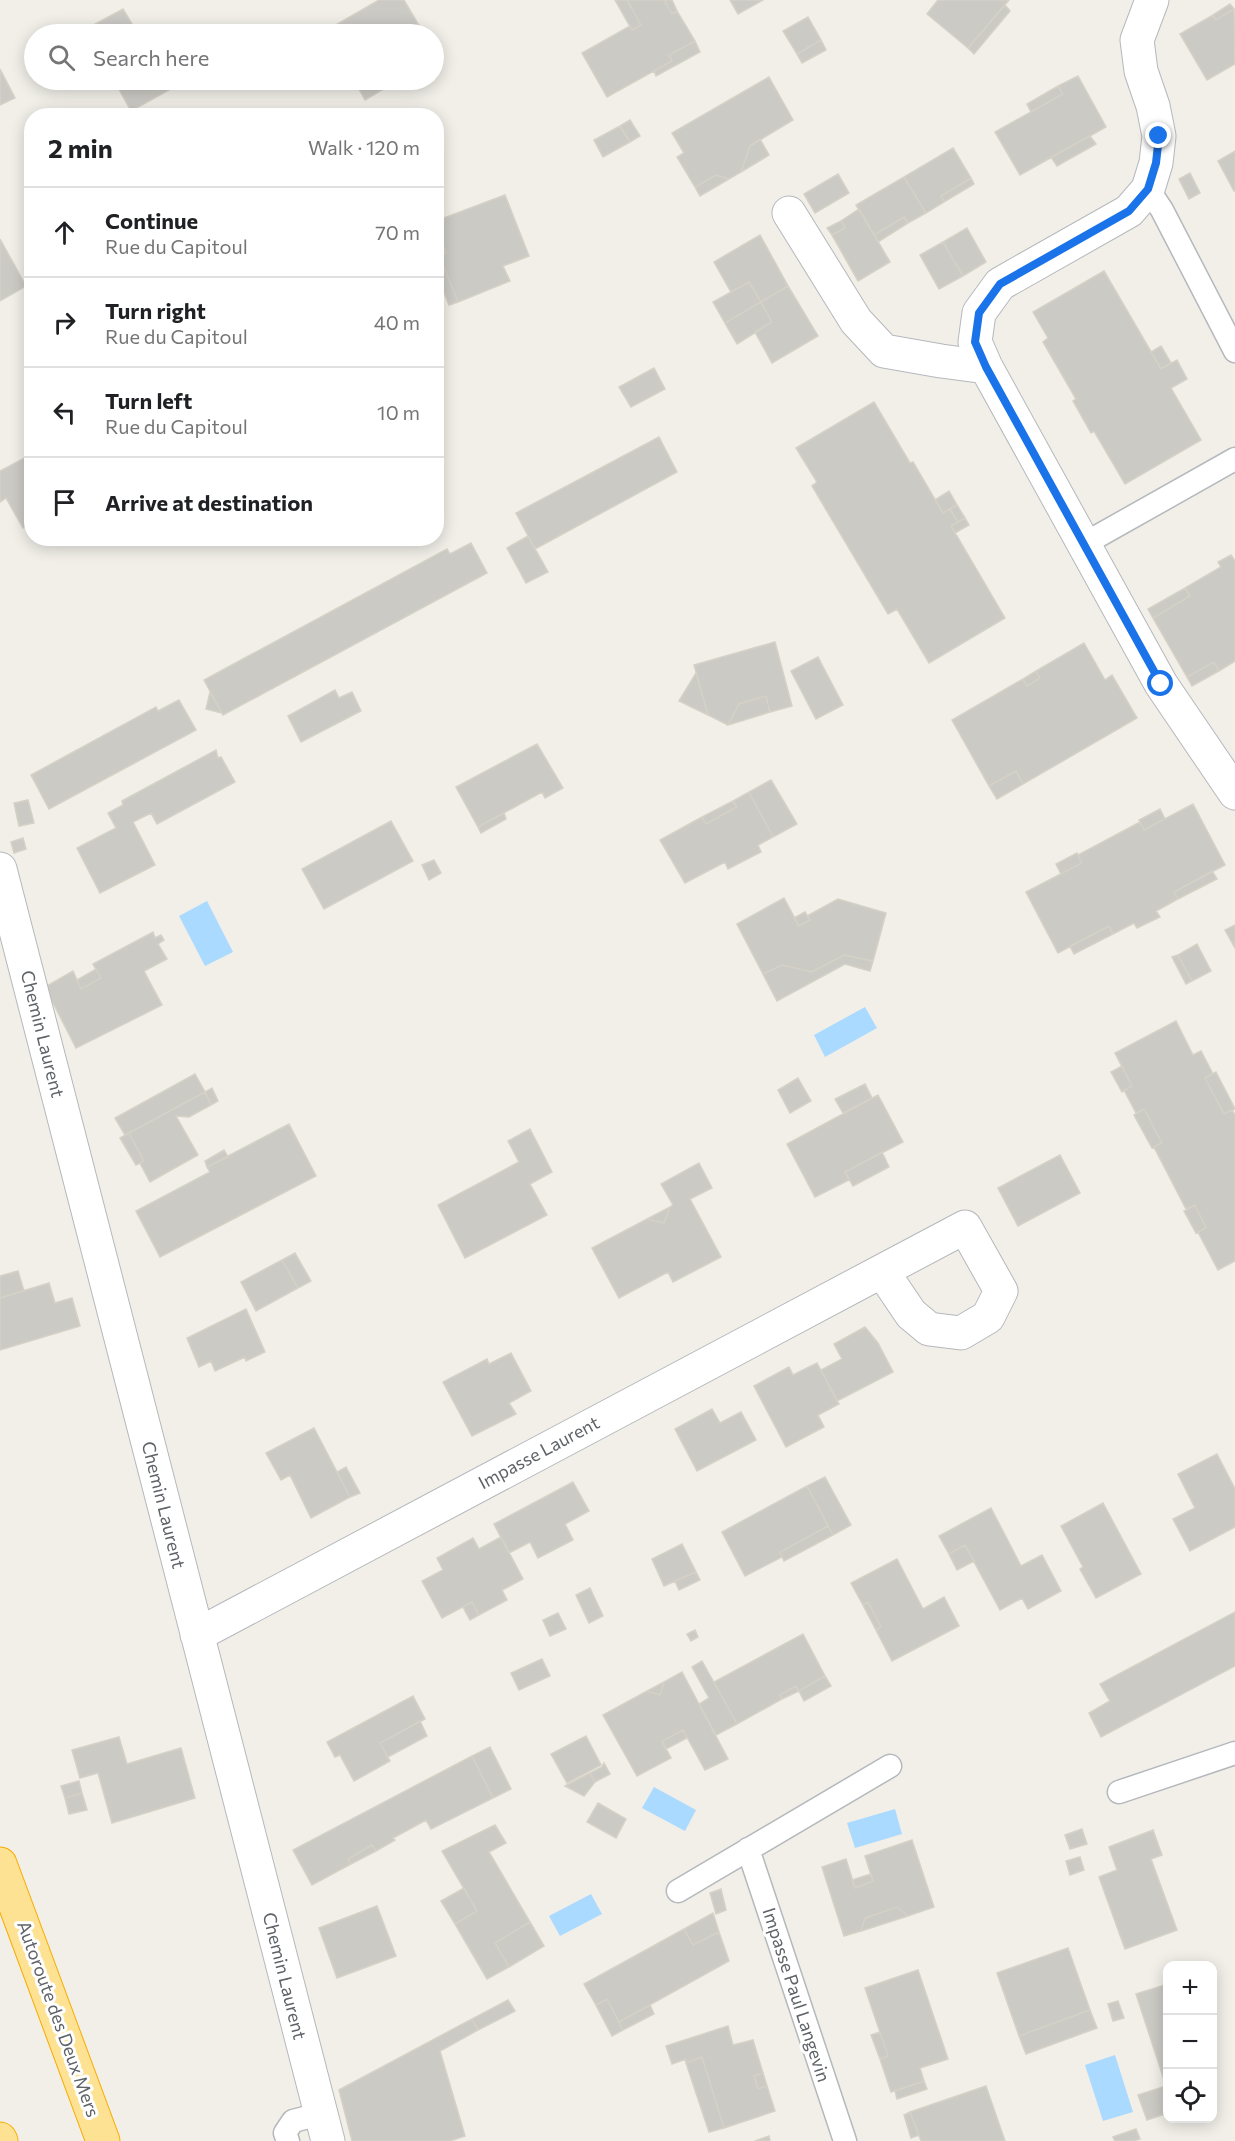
<!DOCTYPE html>
<meta charset="utf-8">
<style>
body{margin:0;font-family:Commissioner,sans-serif;background:#f2f2f2;color:#202124}
.controls{position:absolute;right:18px;bottom:18px;display:grid;overflow:hidden;border-radius:12px;box-shadow:0 3px 15px #0003}
.controls button{width:54px;height:54px;display:grid;place-items:center;padding:0;border:0;border-bottom:2px solid #e0e0e0;background:#fff;color:#202124;font:30px sans-serif}
.stop{position:absolute;width:18px;height:18px;margin:-14px;border:4px solid #1a73e8;border-radius:50%;background:#fff}
.stop.end{background:#1a73e8;border-color:#fff;box-shadow:0 2px 6px #0008}
.list{margin:0;padding:0;list-style:none}
h2{display:flex;justify-content:space-between;align-items:center;height:78px;margin:0;padding:0 24px;font-size:26px}
h2 small{font-size:20px;font-weight:400;color:#757577}
.list li{display:grid;grid-template-columns:39px 1fr auto;gap:18px;align-items:center;box-sizing:border-box;height:90px;padding:0 24px;border-top:2px solid #e0e0e0}
.list b{display:block;font-size:22px;white-space:nowrap}
.list p{margin:0;font-size:20px;white-space:nowrap;color:#757577}
.list em{font-size:20px;font-style:normal;color:#757577}
.icon{flex:none;width:33px;height:33px;fill:none;stroke:currentColor;stroke-width:2;stroke-linecap:round;stroke-linejoin:round}
.map{position:relative;flex:none;width:1235px;height:2141px;overflow:hidden}
.search{position:absolute;background:#fff;box-shadow:0 3px 15px #0003;left:24px;top:24px;width:420px;height:66px;display:flex;align-items:center;gap:15px;box-sizing:border-box;padding:0 21px;border-radius:33px;color:#757577;font-size:22px}
.panel{position:absolute;background:#fff;box-shadow:0 3px 15px #0003;left:24px;top:108px;width:420px;height:438px;border-radius:24px}
.map>svg:first-child{display:block}
</style>
<div class="map">
<svg width="1235" height="2141" viewBox="0 0 1235 2141">
<rect width="100%" height="100%" fill="#f1efe8"/>
<path fill="#aadaff" d="M207,901L233,952L205,966L179,916Z
M865,1007L877,1028L825,1057L814,1035Z
M654,1787L696,1810L685,1831L642,1808Z
M895,1809L902,1834L855,1848L847,1823Z
M591,1894L602,1914L560,1936L549,1916Z
M1115,2055L1133,2112L1103,2121L1085,2065Z"/>
<path fill="#cccac5" stroke="#d6d1c6" stroke-width="1.5" d="M379,0H404L424,34H329L327,30Z
M615,0H627L641,25L632,30Z
M627,0H668L665,2L672,14L677,11L695,41L669,55L672,61L607,97L582,53L630,26L632,30L641,25Z
M668,0H672L677,11L672,14L665,2Z
M730,0H763L738,14Z
M938,0H1009L968,48L927,14Z
M1230,4L1234,9L1216,20L1213,15Z
M1005,5L1010,11L974,54L968,48Z
M123,9L138,34H77Z
M1234,9L1235,64L1207,80L1180,34L1213,15L1216,20Z
M808,17L821,40L797,54L783,31Z
M821,40L826,50L802,63L797,54Z
M695,41L700,52L656,76L654,71L672,61L669,55Z
M0,69L15,98L0,105Z
M1078,76L1106,127L1020,175L995,132L1063,94L1058,86Z
M769,77L793,120L750,146L741,172L729,179L716,175L695,187L677,157L684,153L672,133Z
M69,80H84L73,86Z
M114,80H163L169,90L131,111Z
M354,80H389L392,84L365,100Z
M1058,86L1063,94L1031,112L1027,104Z
M630,120L640,136L630,142L620,126Z
M620,126L630,142L603,157L594,140Z
M1090,136L1096,144L1057,166L1051,157Z
M760,139L769,155L741,172L750,146Z
M953,148L971,178L941,196L944,202L926,213L904,177Z
M1235,151V190L1234,191L1218,161Z
M1190,173L1200,193L1189,199L1179,179Z
M838,174L849,193L815,213L804,194Z
M716,175L729,179L700,196L695,187Z
M904,177L926,213L908,223L904,217L874,235L856,205Z
M971,178L974,184L944,202L941,196Z
M505,195L529,256L503,266L510,281L458,302L439,255L446,253L436,221Z
M859,209L890,262L858,281L832,235L845,228L841,221Z
M904,217L908,223L878,242L874,235Z
M841,221L845,228L832,235L827,228Z
M436,225L446,253L439,255L458,302L449,305L436,272Z
M967,228L986,262L963,276L943,242Z
M760,235L788,286L761,302L749,282L731,292L714,262Z
M0,239L26,286L0,301Z
M943,242L963,276L939,289L920,255Z
M1104,271L1161,369L1177,360L1187,379L1171,388L1201,440L1125,484L1094,431L1091,433L1073,401L1076,399L1043,342L1048,338L1033,312Z
M749,282L761,302L725,323L713,302Z
M788,286L818,336L772,363L755,332L772,322L761,302Z
M761,302L772,322L737,344L725,323Z
M1161,346L1171,363L1161,369L1151,352Z
M654,368L665,389L631,407L619,387Z
M874,402L910,463L913,462L943,513L950,509L958,522L951,526L1005,618L929,663L897,609L888,614L812,486L817,482L796,448Z
M659,437L677,472L535,549L516,513Z
M32,454V524L23,528L6,498L0,502V471Z
M949,491L957,505L943,513L935,500Z
M957,505L965,518L958,522L950,509Z
M965,518L969,525L955,533L951,526Z
M528,536L548,572L526,583L507,548Z
M471,543L487,573L223,715L204,680L447,549L450,554Z
M1231,555L1235,561V661L1219,671L1214,662L1187,677L1153,618L1190,596L1185,588L1221,567L1218,562Z
M1185,588L1190,596L1153,618L1148,609Z
M775,642L792,706L770,712L766,696L739,704L728,725L708,715L694,665Z
M1084,643L1105,680L1112,675L1137,718L1023,784L1016,771L989,786L952,720L1023,679L1027,686L1040,678L1036,671Z
M818,657L843,705L816,719L791,671Z
M1214,662L1219,671L1192,686L1187,677Z
M1036,671L1040,678L1027,686L1023,679Z
M696,673L708,715L679,701Z
M335,690L339,698L352,692L361,711L301,742L288,716Z
M210,692L222,713L206,709Z
M766,696L770,712L728,725L739,704Z
M179,700L196,730L49,809L31,775L156,707L158,711Z
M537,744L563,788L545,798L542,792L478,827L456,787Z
M216,750L218,758L221,757L235,782L157,824L151,813L133,822L155,865L100,893L77,848L116,828L108,813L123,805L122,801Z
M1016,771L1023,784L997,799L989,786Z
M771,780L797,824L773,837L749,792Z
M749,792L773,837L758,845L761,852L728,869L725,862L685,883L660,840L702,817L706,824L737,807L733,801Z
M28,800L34,823L19,826L14,803Z
M733,801L737,807L706,824L702,817Z
M1193,804L1225,865L1174,892L1178,899L1156,911L1160,917L1137,928L1134,923L1113,934L1109,926L1058,953L1026,892L1082,863L1078,855L1140,822L1144,830Z
M1160,809L1165,819L1144,830L1139,820Z
M504,813L506,819L481,833L478,827Z
M391,821L413,861L324,909L302,869Z
M23,838L26,849L14,853L11,842Z
M1077,853L1082,863L1061,874L1056,864Z
M434,860L441,873L429,880L422,865Z
M1212,871L1217,879L1178,899L1174,892Z
M784,898L799,926L810,920L807,916L838,899L886,913L873,961L844,955L812,972L782,965L763,974L737,924Z
M805,912L810,920L799,926L794,918Z
M1235,925V948L1225,930Z
M1109,926L1113,934L1074,954L1070,946Z
M153,932L155,938L161,935L164,940L158,944L167,959L144,971L162,1005L76,1048L45,987L73,971L81,989L101,978L93,964Z
M1197,944L1211,971L1192,981L1178,955Z
M844,955L873,961L870,971L845,964L777,1001L763,974L782,965L812,972Z
M1178,955L1192,981L1186,984L1172,957Z
M96,969L101,978L81,989L77,980Z
M1176,1021L1193,1055L1201,1051L1213,1074L1205,1078L1224,1114L1232,1110L1235,1115V1261L1218,1270L1198,1232L1206,1228L1195,1205L1186,1209L1154,1147L1162,1143L1144,1109L1136,1113L1124,1090L1132,1086L1115,1053Z
M1122,1066L1132,1086L1122,1092L1111,1072Z
M1216,1072L1235,1109L1224,1114L1205,1078Z
M195,1074L205,1092L125,1135L115,1118Z
M798,1078L811,1101L790,1113L778,1090Z
M865,1084L872,1098L843,1113L835,1099Z
M212,1088L218,1101L211,1105L205,1092Z
M205,1092L211,1105L189,1117L176,1116L198,1155L150,1182L140,1163L144,1161L129,1133Z
M878,1095L903,1142L845,1172L849,1180L815,1197L787,1144Z
M1144,1109L1162,1143L1152,1148L1134,1115Z
M289,1124L316,1176L160,1257L136,1211L210,1172L207,1167Z
M530,1129L552,1172L530,1184L547,1215L465,1258L438,1205L519,1162L508,1141Z
M129,1133L144,1161L136,1165L120,1138Z
M224,1150L228,1157L207,1167L205,1161Z
M882,1152L889,1167L853,1186L845,1172Z
M1060,1155L1080,1193L1018,1226L998,1188Z
M699,1163L712,1188L690,1199L721,1257L673,1282L668,1272L619,1298L592,1248L647,1219L664,1223L670,1207L673,1205L661,1184Z
M1195,1205L1206,1228L1196,1233L1184,1211Z
M670,1207L664,1223L647,1219Z
M295,1253L311,1281L298,1288L282,1260Z
M282,1260L298,1288L256,1311L241,1282Z
M18,1271L24,1291L0,1298V1276Z
M49,1283L55,1303L72,1298L80,1326L0,1350V1298Z
M246,1309L265,1352L246,1361L245,1357L215,1371L211,1361L199,1367L187,1338Z
M865,1327L878,1343L893,1372L837,1401L821,1370L842,1359L834,1344Z
M511,1353L531,1391L509,1403L516,1414L472,1436L443,1382L487,1359L489,1364Z
M817,1363L839,1404L818,1415L824,1427L786,1447L754,1386L789,1367L793,1375Z
M712,1409L720,1423L741,1412L756,1440L697,1471L675,1429Z
M314,1428L350,1497L311,1518L290,1475L281,1480L266,1453Z
M1217,1454L1235,1489V1527L1190,1551L1173,1519L1195,1508L1178,1474Z
M346,1467L360,1493L350,1497L337,1472Z
M825,1477L851,1525L833,1535L807,1486Z
M573,1482L589,1511L565,1524L573,1540L538,1558L530,1542L509,1553L494,1524Z
M807,1486L828,1526L780,1552L782,1557L745,1576L722,1532Z
M1103,1503L1141,1574L1096,1598L1080,1569L1083,1567L1061,1526Z
M991,1508L1021,1566L1042,1555L1061,1591L1028,1609L1022,1598L1000,1610L965,1545L949,1554L939,1536Z
M828,1526L833,1535L784,1561L780,1552Z
M501,1537L523,1579L502,1590L507,1600L479,1615L472,1602L442,1618L422,1581L443,1570L437,1558L473,1538L479,1549Z
M682,1544L696,1572L664,1586L652,1559Z
M965,1545L974,1561L957,1570L949,1554Z
M897,1559L923,1609L944,1597L959,1626L892,1661L876,1630L881,1627L868,1602L863,1605L851,1583Z
M696,1572L700,1580L679,1590L675,1581Z
M590,1588L603,1616L589,1623L576,1595Z
M472,1602L479,1615L470,1620L463,1607Z
M868,1602L881,1627L876,1630L863,1605Z
M1235,1612V1666L1101,1737L1089,1713L1110,1701L1100,1684Z
M558,1613L566,1629L550,1636L543,1620Z
M695,1630L698,1637L691,1641L687,1634Z
M803,1634L825,1676L799,1691L796,1686L780,1695L782,1699L737,1724L714,1682Z
M542,1659L550,1676L519,1690L511,1673Z
M702,1661L737,1724L716,1735L699,1704L709,1698L692,1667Z
M682,1672L728,1759L705,1770L683,1730L662,1741L671,1758L637,1776L603,1715L647,1691L660,1695L664,1682Z
M825,1676L831,1686L804,1701L799,1691Z
M664,1682L660,1695L647,1691Z
M796,1686L799,1691L782,1699L780,1695Z
M413,1696L425,1719L380,1743L390,1761L354,1781L340,1755L335,1757L327,1742Z
M420,1721L427,1736L388,1757L380,1743Z
M683,1730L687,1738L666,1749L662,1741Z
M586,1736L601,1765L567,1783L551,1754Z
M119,1737L127,1764L181,1748L195,1798L112,1823L98,1773L80,1778L72,1750Z
M490,1747L511,1789L493,1798L472,1756Z
M472,1756L493,1798L431,1829L426,1820L393,1838L395,1840L376,1851L372,1845L348,1859L351,1864L312,1885L293,1850Z
M604,1763L610,1774L595,1782L590,1773L602,1767Z
M590,1773L595,1782L584,1796L565,1786Z
M79,1781L82,1793L65,1798L61,1786Z
M82,1793L87,1810L69,1814L65,1798Z
M598,1803L626,1819L616,1838L587,1822Z
M495,1825L506,1843L489,1852L530,1922L495,1943L509,1967L487,1979L455,1924L477,1911L442,1851Z
M1082,1829L1087,1844L1070,1849L1065,1835Z
M1153,1830L1162,1855L1151,1859L1177,1930L1125,1949L1099,1877L1117,1870L1109,1847Z
M912,1840L934,1907L908,1916L897,1907L865,1918L861,1931L844,1936L822,1867L846,1859L855,1888L873,1881L865,1856Z
M372,1845L376,1851L351,1864L348,1859Z
M1080,1857L1084,1870L1070,1875L1066,1861Z
M871,1874L873,1881L855,1888L852,1880Z
M464,1888L477,1911L455,1924L441,1901Z
M721,1889L726,1910L716,1914L710,1893Z
M377,1906L396,1956L337,1978L319,1928Z
M897,1907L908,1916L861,1931L865,1918Z
M713,1913L719,1932L693,1945L684,1929Z
M530,1922L544,1946L509,1967L495,1943Z
M684,1929L693,1945L719,1932L729,1961L619,2022L607,1999L596,2005L584,1984Z
M1068,1948L1090,2010L1019,2036L997,1973Z
M918,1970L948,2059L920,2068L924,2081L891,2092L880,2059L888,2056L865,1988Z
M1168,1984V2113L1147,2120L1138,2095L1166,2086L1136,1994Z
M607,1999L623,2030L612,2036L596,2005Z
M508,2000L515,2011L478,2030L472,2019Z
M1118,2001L1124,2018L1113,2021L1108,2004Z
M650,2005L654,2014L623,2030L619,2022Z
M1090,2010L1097,2028L1026,2054L1019,2036Z
M472,2019L478,2030L440,2051L465,2136L450,2141H352L339,2090Z
M728,2026L733,2045L753,2040L763,2073L754,2076L758,2089L767,2086L775,2111L724,2128L702,2057L686,2063V2059L672,2064L666,2046Z
M880,2032L888,2056L880,2059L871,2035Z
M702,2057L724,2128L709,2132L686,2063Z
M763,2073L767,2086L758,2089L754,2076Z
M924,2081L927,2089L897,2099L895,2091Z
M986,2086L1005,2141H921L910,2112Z
M910,2112L919,2135L911,2138L904,2115Z
M1136,2129L1140,2139L1133,2141H1115L1113,2137Z
M769,2136L770,2141H755Z"/>
<g fill="none" stroke-linecap="round" stroke-linejoin="round">
<g stroke="#b5b8bc" stroke-width="25">
<path id="lane" d="M1148,189L1162,210L1235,351
M1084,544L1235,459
M1119,1792L1235,1753
M748,1849L845,2141
M678,1891L890,1766
M288,2141L285,2133L293,2121L320,2114"/>
</g>
<g stroke="#b5b8bc" stroke-width="35">
<path id="street" d="M1152,0L1137,40L1141,71L1153,106L1159,136L1156,163L1148,189L1129,211L1000,284L979,313L975,342L986,367L1161,684L1235,793
M789,213L856,321L884,351L941,361L986,367
M0,869L328,2141
M197,1635L882,1271L965,1227L1001,1291L988,1317L961,1333L929,1329L911,1314L882,1271"/>
</g>
<g stroke="#f9ab00" stroke-width="35">
<path id="highway" d="M0,1864L103,2141
M0,2139L1,2141"/>
</g>
<use href="#lane" stroke="#fff" stroke-width="22"/>
<use href="#street" stroke="#fff" stroke-width="33"/>
<use href="#highway" stroke="#fde293" stroke-width="33"/>
</g>
<g fill="none" stroke-linecap="round" stroke-linejoin="round">
<path stroke="#1a73e8" stroke-width="8" d="M1159,136L1156,163L1148,189L1129,211L1000,284L979,313L975,342L986,367L1161,684"/>
</g>
<g text-anchor="middle" stroke-width="6" stroke-linejoin="round" paint-order="stroke">
<g font-size="18" fill="#5f6368" stroke="#fff">
<text transform="translate(42 1034) rotate(76)" y="6">Chemin Laurent</text>
<text transform="translate(539 1453) rotate(-28)" y="6">Impasse Laurent</text>
<text transform="translate(163 1505) rotate(76)" y="6">Chemin Laurent</text>
<text transform="translate(284 1976) rotate(76)" y="6">Chemin Laurent</text>
<text transform="translate(796 1995) rotate(72)" y="6">Impasse Paul Langevin</text>
<text transform="translate(58 2019) rotate(70)" y="6">Autoroute des Deux Mers</text>
</g>
</g>
</svg>
<div class="controls">
<button>+</button>
<button>−</button>
<button><svg class="icon" aria-label="locate" viewBox="0 0 24 24"><circle cx="12" cy="12" r="6"/><path d="M12 2v4M12 18v4M2 12h4M18 12h4"/></svg></button>
</div>
<div class="stop" style="left:1161px;top:684px"></div>
<div class="stop end" style="left:1159px;top:136px"></div>
<div class="search"><svg class="icon" aria-label="search" viewBox="0 0 24 24"><circle cx="10" cy="10" r="6"/><path d="M15 15l6 6"/></svg>Search here</div>
<section class="panel">
<h2>2 min<small>Walk · 120 m</small></h2>
<ul class="list">
<li><svg class="icon" aria-label="ahead" viewBox="0 0 24 24"><path d="M12 20V5M6 11l6-6 6 6"/></svg><div><b>Continue</b><p>Rue du Capitoul</p></div><em>70 m</em></li>
<li><svg class="icon" aria-label="right" viewBox="0 0 24 24"><path d="M7 20v-9h11M14 6l5 5-5 5"/></svg><div><b>Turn right</b><p>Rue du Capitoul</p></div><em>40 m</em></li>
<li><svg class="icon" aria-label="left" viewBox="0 0 24 24"><path d="M17 20v-9H6M10 6l-5 5 5 5"/></svg><div><b>Turn left</b><p>Rue du Capitoul</p></div><em>10 m</em></li>
<li><svg class="icon" aria-label="arrive" viewBox="0 0 24 24"><path d="M6 21V4h12l-3 4 3 4H6"/></svg><div><b>Arrive at destination</b></div></li>
</ul>
</section>
</div>
